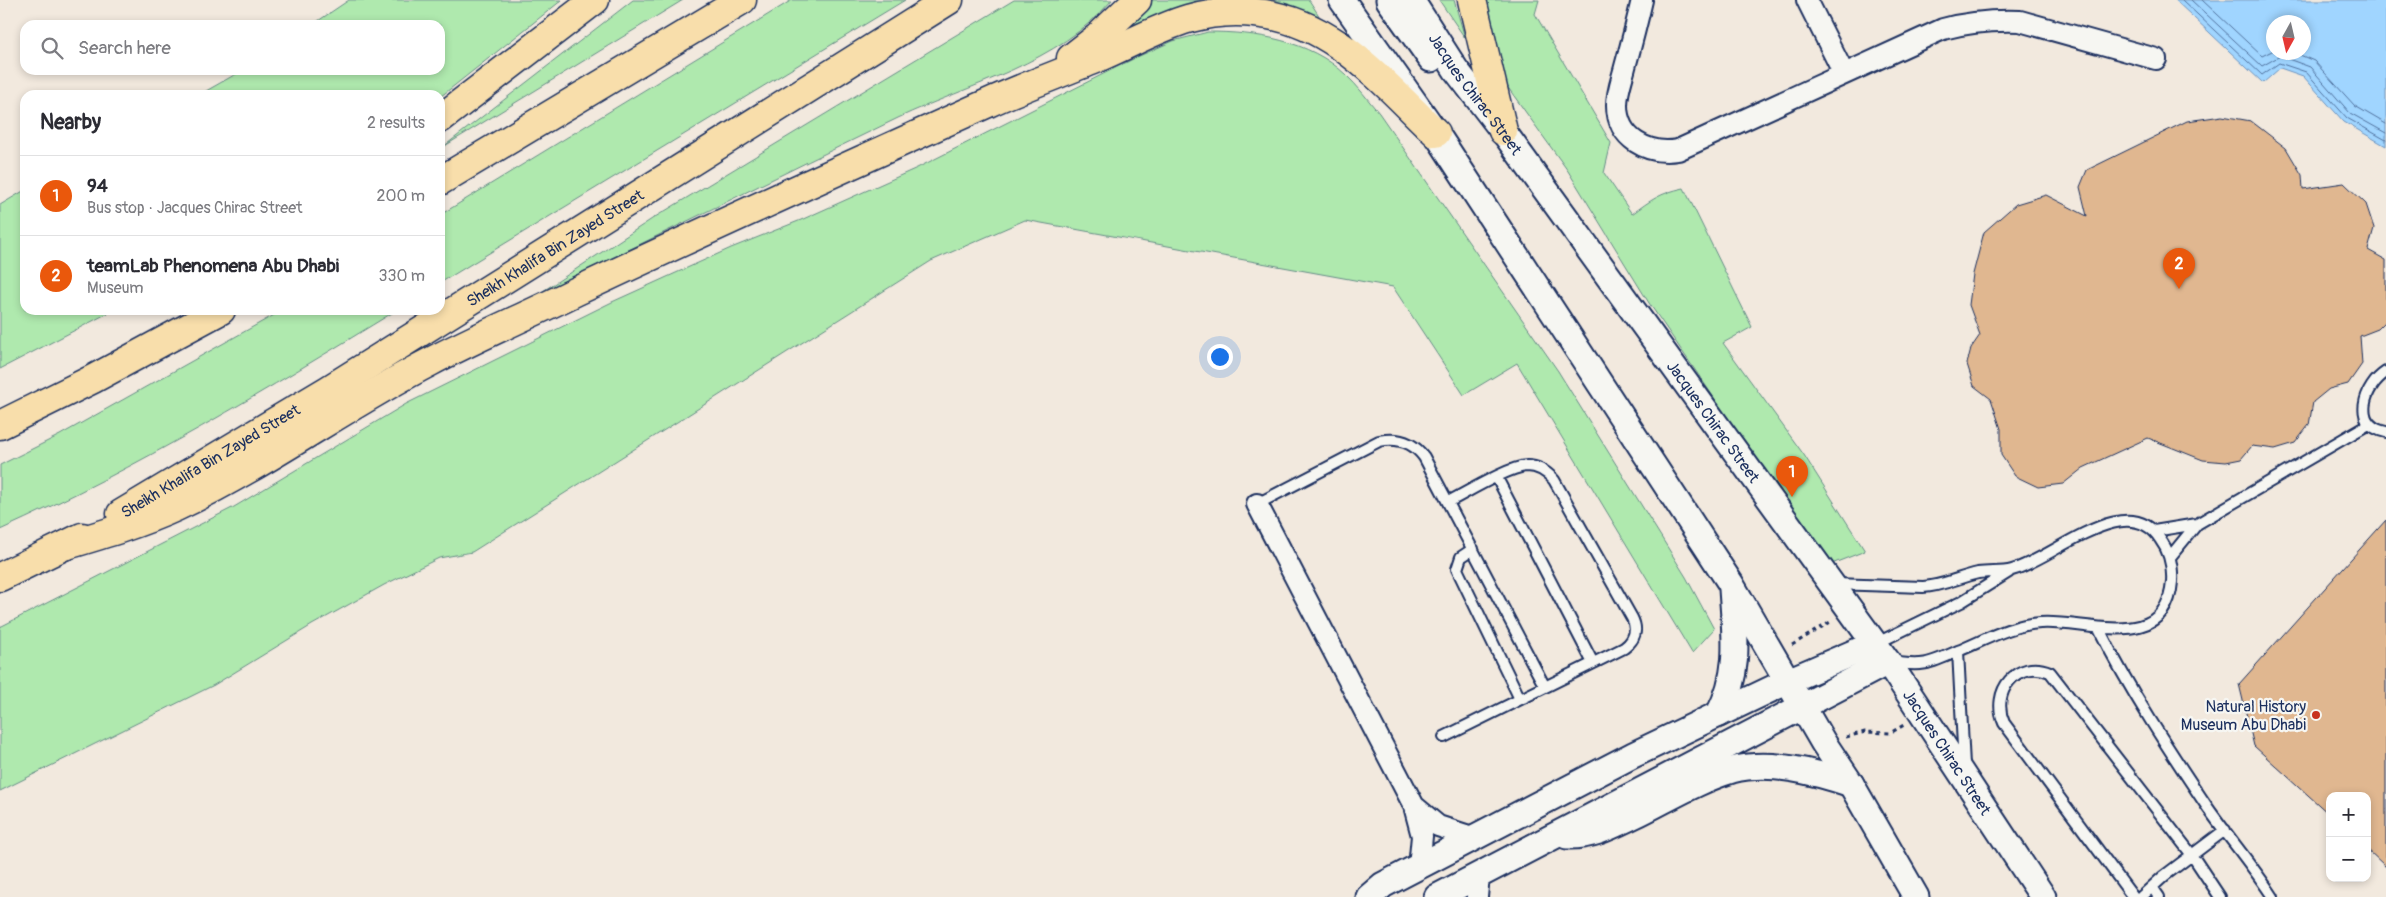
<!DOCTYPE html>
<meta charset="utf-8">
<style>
body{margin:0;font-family:Pangolin,sans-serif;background:#f2f2f3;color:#2b2b33}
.controls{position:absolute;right:15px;bottom:15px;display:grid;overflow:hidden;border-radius:10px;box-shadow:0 2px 8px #0003}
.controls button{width:45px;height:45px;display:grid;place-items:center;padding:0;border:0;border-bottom:1px solid #e1e1e2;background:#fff;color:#2b2b33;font:25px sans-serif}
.compass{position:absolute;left:2266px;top:15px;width:45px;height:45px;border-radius:50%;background:#fff;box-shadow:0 2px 8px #0003;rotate:188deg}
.you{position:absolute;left:1219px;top:356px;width:18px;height:18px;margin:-12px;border:4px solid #fff;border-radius:50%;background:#1a73e8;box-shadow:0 0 0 8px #1a73e833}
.badge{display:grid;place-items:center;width:32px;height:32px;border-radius:50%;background:#ea580c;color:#fff;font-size:16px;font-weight:700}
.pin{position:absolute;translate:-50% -41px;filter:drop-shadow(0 1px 2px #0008)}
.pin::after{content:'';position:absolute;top:26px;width:18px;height:15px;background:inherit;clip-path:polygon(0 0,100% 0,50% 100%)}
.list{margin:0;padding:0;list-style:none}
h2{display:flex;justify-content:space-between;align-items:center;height:65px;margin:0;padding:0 20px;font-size:21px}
h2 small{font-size:16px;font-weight:400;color:#7c7c81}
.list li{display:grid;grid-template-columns:32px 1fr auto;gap:15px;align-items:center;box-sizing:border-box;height:80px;padding:0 20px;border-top:1px solid #e1e1e2}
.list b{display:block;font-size:19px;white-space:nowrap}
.list p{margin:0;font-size:16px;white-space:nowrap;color:#7c7c81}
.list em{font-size:16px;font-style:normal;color:#7c7c81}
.icon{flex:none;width:28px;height:28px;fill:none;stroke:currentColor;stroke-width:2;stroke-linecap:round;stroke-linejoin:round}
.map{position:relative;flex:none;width:2386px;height:897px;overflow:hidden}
.search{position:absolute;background:#fff;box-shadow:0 2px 8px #0003;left:20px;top:20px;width:425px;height:55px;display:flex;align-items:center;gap:12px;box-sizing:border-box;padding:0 18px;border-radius:15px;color:#7c7c81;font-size:19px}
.panel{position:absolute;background:#fff;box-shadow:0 2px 8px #0003;left:20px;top:90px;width:425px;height:225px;border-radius:15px}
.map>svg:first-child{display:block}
</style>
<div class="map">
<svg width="2386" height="897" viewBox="0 0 2386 897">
<rect width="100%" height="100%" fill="#f2e9de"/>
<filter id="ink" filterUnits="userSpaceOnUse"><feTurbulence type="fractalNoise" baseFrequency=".02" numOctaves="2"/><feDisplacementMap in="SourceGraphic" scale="10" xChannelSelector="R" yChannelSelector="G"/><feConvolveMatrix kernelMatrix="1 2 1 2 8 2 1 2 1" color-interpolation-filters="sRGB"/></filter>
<g filter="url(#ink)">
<path fill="#afe9ae" stroke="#658c86" d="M349,0H562L440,97V95H199L243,70H440V25H312Z
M633,0H683L443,147Z
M792,0H905L440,283V215Z
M1014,0H1112C1059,63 970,84 898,118C778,176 660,235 540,293L655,217Z
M1151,0H1309L1323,22L1271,14L1101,46L1143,11Z
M1439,0H1454L1465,38Z
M1473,0H1539L1535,14L1611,143L1604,173L1632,214C1651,200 1660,193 1684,188L1752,327L1723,343L1804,455L1865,551L1829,565L1649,303L1568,171L1504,82Z
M1208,32C1255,32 1310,40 1346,75C1358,86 1368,100 1379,113L1558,371L1686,577L1714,629L1692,653L1517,363L1464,395L1393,287L1025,220L931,261L472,552L439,558L384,585L312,625L214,685L0,791V627L234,507L406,404L612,302L731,248L801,220L917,168L1137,57L1173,41Z
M25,190V310H114L0,369V205Z
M283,310H397C268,389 138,468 0,530V465L60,435Z"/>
<path fill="#a0d5ff" stroke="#6b93bf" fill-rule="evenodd" d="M2175,0H2386V146L2344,122L2303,76L2280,68L2263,83ZM2274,22H2304V52H2274Z"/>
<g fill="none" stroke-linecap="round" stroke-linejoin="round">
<path stroke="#50719e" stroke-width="1" d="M2182,0L2262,75L2279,63L2306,72L2347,118L2386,140
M2191,0L2262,66L2280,56L2310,67L2350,113L2386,133
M2202,0L2262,56L2274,50
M2293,52L2314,61L2355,106L2386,124"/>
</g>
<path fill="#e0b790" stroke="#1b2f5e" d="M2222,116L2251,121L2286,148L2302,175L2303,189L2344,183L2366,204L2374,228L2368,250L2386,260V321L2378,329L2360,336L2362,364L2348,384L2329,389L2313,402L2309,425L2295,443L2275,449L2252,446L2241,459L2226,462L2203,460L2148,438L2083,468L2063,484L2038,487L2015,476L2001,455V429L1991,399L1974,386L1967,364L1971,348L1980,335L1969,305L1973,274L1984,232L2016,204L2046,195L2087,216L2080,187L2087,170L2187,121Z
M2386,520V867L2367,849V796H2330V815L2254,746L2239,684Z"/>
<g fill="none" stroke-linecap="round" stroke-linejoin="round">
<g stroke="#1b2f5e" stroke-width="14">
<path id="service" d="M2386,372C2364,386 2351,425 2386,432
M1497,478L1593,663
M1257,504L1379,441C1398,437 1413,442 1424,457L1545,687
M2154,531L2197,524
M1473,549L1461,557L1457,569L1520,699
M2170,557L2197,524L2369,424
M1834,584L1923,587C1943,586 1959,577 1978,573C1989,571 2001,573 2012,570C2053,559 2127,488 2160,539C2169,551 2173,566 2172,582C2166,655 2085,619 2040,623C2010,625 1985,640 1958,651L1964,765
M2099,629C2130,691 2169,750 2208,808C2229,838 2253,866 2273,897
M1875,644L1961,602L2009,572
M1891,662C1923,667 1929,664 1958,651
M1444,737L1624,648C1635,640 1638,630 1632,618L1554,480C1547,472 1538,466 1527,466C1508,467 1466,493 1448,502
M2152,887L2159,897
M2133,897L2004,723C1990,692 2017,658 2050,672L2192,855L2220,897
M2141,897L2164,876L2225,830"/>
</g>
<g stroke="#1b2f5e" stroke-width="24">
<path id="minor" d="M1642,0C1637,22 1631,45 1625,67C1622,79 1617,92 1617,105C1617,139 1648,155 1678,150L1943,29C1969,22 1993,20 2020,21L2156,59
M1807,0L1844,74
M1257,504L1414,806L1422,836L1419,867
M1414,806L1438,826L1475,838
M1477,897L1479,875"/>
</g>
<g stroke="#1b2f5e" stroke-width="29">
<g id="tertiary">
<path d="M1342,0L1436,133L1731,584L1823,742L1851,784L1916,897"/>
<path d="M1389,0L1431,59"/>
<path id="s1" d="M1411,0L1456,70L1503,131L1888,662L2043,897"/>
<path d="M1719,714C1741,671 1735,635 1732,589"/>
<path d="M1567,836C1592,837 1612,826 1635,815C1666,800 1698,780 1732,770C1770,760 1815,772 1851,784"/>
<path d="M1369,897L1383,885L1633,755L1788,681L1874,644"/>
<path d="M1437,897L1888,662"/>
</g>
</g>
<g stroke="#1b2f5e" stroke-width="31">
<g id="motorway">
<path d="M1472,0L1503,131"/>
<path d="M1071,58L1098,37L1137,0"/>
<path d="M440,119L595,0"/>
<path d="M440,181L742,0"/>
<path d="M0,425L93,379L221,310"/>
<path id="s2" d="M121,514L328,390L949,0"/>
<path d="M67,545C104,534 141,523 176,507C264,466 343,407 430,362C477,337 527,316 575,292C712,227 850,165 988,103C1023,87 1059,74 1095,59C1152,35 1189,6 1255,13C1333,20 1383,83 1436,133"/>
<path d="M0,577L82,537"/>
</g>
</g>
<path stroke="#1b2f5e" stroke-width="3" stroke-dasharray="4 4" stroke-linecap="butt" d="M1792,645L1832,621
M1846,737L1865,732L1890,733L1904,725"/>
<use href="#service" stroke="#f6f6f2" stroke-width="10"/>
<use href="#minor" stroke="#f6f6f2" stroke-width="20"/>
<use href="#tertiary" stroke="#f6f6f2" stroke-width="25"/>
<use href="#motorway" stroke="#f8deab" stroke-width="28"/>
</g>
</g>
<circle fill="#c8321e" stroke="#f6f6f2" stroke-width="2" cx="2316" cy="715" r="5"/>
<g text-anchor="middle" stroke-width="4.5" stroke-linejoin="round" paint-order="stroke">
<g font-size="16" fill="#1b2f5e" stroke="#f6f6f2">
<text dy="6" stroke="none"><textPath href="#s1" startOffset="114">Jacques Chirac Street</textPath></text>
<text dy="6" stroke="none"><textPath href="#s2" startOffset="509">Sheikh Khalifa Bin Zayed Street</textPath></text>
<text dy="6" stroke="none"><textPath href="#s1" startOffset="519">Jacques Chirac Street</textPath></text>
<text dy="6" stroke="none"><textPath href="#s2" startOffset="104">Sheikh Khalifa Bin Zayed Street</textPath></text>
<text dy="6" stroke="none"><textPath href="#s1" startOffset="924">Jacques Chirac Street</textPath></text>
</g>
<g font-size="16" fill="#1b2f5e" stroke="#f6f6f2" text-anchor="end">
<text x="2306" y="712">Natural History<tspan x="2306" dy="18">Museum Abu Dhabi</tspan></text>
</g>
</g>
</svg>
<div class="controls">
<button>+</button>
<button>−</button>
</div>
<svg class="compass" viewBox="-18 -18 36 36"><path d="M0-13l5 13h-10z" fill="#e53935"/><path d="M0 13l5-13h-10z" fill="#7c7c81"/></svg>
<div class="you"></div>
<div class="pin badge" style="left:1792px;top:497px">1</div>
<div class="pin badge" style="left:2179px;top:289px">2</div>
<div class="search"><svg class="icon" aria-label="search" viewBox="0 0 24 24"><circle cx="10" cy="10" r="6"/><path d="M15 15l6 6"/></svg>Search here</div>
<section class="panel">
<h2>Nearby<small>2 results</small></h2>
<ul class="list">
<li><span class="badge">1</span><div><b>94</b><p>Bus stop · Jacques Chirac Street</p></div><em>200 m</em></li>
<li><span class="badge">2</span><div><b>teamLab Phenomena Abu Dhabi</b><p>Museum</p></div><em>330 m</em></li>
</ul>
</section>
</div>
